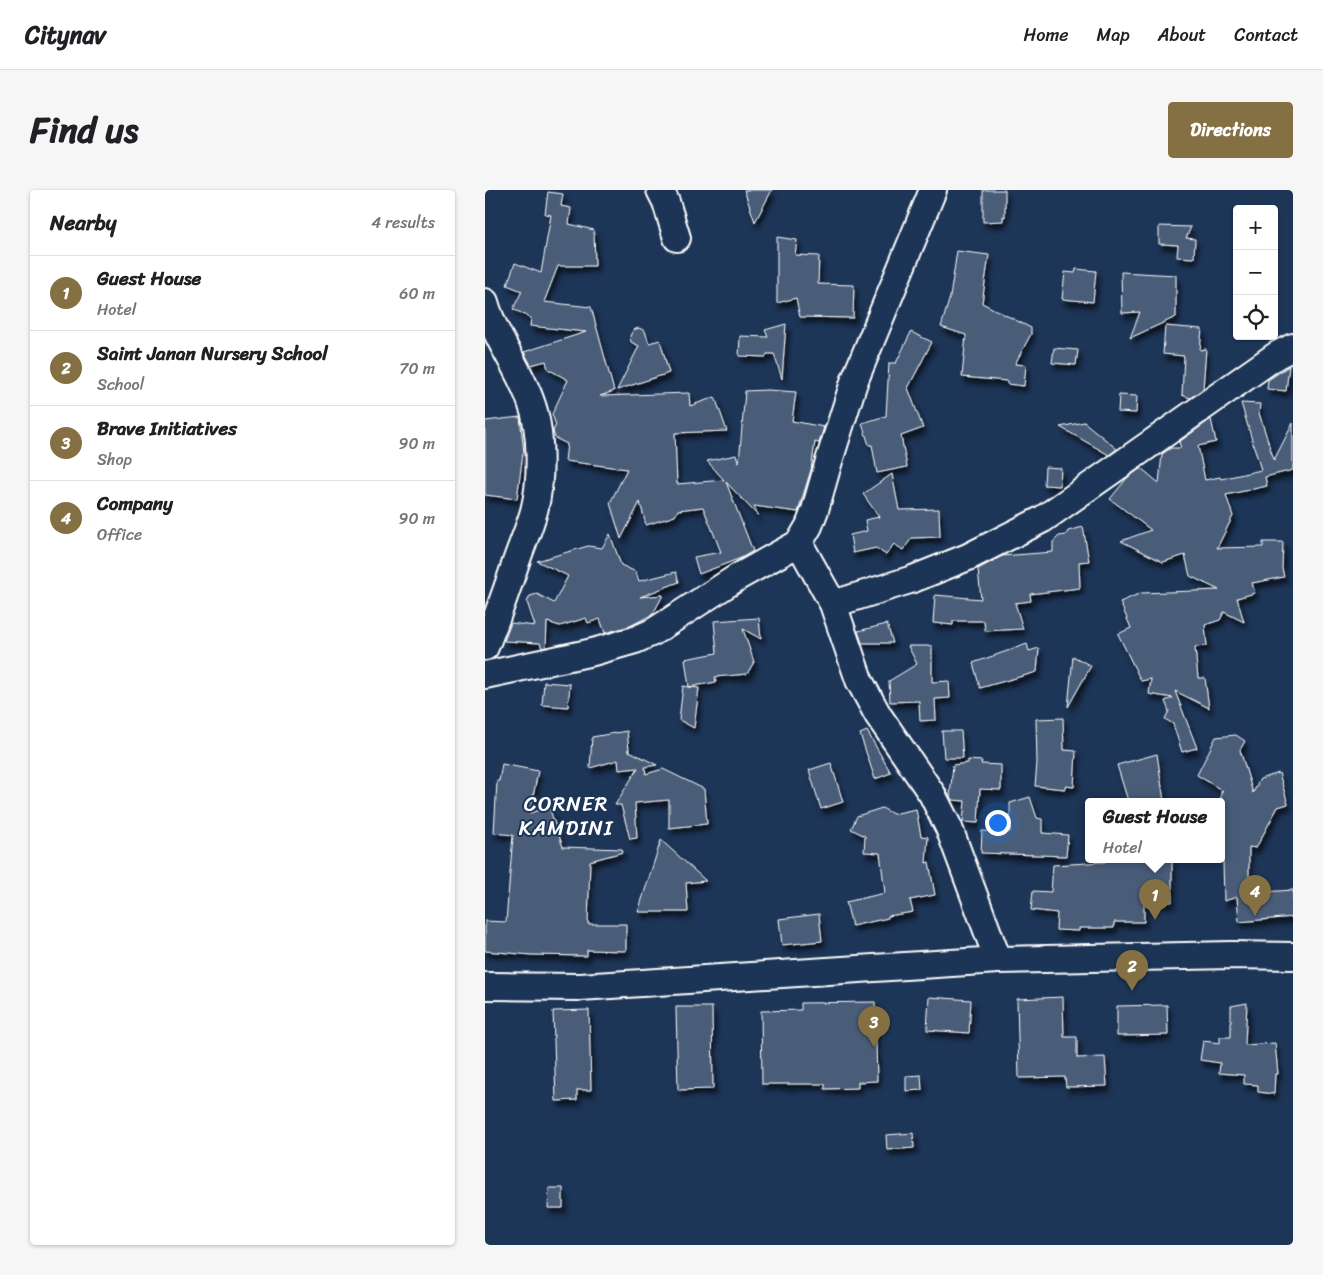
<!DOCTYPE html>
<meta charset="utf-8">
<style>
body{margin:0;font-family:Sriracha,sans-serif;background:#f6f6f6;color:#202124}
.controls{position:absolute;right:15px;top:15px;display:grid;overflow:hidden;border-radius:5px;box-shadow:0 1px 4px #0004}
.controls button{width:45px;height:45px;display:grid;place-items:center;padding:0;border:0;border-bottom:1px solid #e0e0e0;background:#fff;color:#202124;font:25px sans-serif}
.you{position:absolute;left:512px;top:632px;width:18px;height:18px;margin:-12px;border:4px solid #fff;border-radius:50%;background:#1a73e8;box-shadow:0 0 0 8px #1a73e833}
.badge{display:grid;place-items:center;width:32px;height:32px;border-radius:50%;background:#847042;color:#fff;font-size:16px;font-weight:700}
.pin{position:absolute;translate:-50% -41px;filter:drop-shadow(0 1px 2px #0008)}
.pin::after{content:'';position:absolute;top:26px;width:18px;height:15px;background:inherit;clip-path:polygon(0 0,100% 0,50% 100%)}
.popup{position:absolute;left:600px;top:608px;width:140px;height:65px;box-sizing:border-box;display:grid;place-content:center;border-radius:5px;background:#fff;filter:drop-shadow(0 1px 4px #0005);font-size:16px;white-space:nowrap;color:#757577}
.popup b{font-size:19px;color:#202124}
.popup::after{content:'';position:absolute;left:50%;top:100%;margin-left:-10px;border:10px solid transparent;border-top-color:#fff}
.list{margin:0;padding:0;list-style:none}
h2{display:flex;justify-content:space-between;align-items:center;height:65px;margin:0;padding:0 20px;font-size:21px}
h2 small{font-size:16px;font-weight:400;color:#757577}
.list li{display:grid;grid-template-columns:32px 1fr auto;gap:15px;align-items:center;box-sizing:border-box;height:75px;padding:0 20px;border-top:1px solid #e0e0e0}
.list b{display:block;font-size:19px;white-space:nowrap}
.list p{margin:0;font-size:16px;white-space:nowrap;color:#757577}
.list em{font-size:16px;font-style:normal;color:#757577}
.icon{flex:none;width:28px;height:28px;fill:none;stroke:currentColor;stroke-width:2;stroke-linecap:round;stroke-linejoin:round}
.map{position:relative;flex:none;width:808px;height:1055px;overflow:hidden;border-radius:5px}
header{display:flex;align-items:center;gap:30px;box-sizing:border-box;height:70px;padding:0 25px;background:#fff;border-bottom:1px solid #e0e0e0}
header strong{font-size:24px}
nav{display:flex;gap:28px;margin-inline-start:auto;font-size:18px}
.intro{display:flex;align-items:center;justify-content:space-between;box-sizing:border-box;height:120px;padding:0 30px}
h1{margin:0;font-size:35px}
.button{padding:12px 22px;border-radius:5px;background:#847042;color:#fff;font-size:18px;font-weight:700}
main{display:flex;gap:30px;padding:0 30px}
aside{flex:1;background:#fff;border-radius:5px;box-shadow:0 1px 4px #0004}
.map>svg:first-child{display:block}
</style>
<header>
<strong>Citynav</strong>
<nav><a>Home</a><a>Map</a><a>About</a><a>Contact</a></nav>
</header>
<div class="intro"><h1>Find us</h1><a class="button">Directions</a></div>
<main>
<aside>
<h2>Nearby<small>4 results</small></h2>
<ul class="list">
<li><span class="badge">1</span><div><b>Guest House</b><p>Hotel</p></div><em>60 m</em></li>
<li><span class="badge">2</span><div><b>Saint Janan Nursery School</b><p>School</p></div><em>70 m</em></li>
<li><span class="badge">3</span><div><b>Brave Initiatives</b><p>Shop</p></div><em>90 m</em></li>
<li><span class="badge">4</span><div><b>Company</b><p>Office</p></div><em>90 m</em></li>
</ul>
</aside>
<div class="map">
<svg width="808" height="1055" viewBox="0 0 808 1055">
<defs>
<filter id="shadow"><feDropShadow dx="3" dy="5.5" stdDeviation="2.5" flood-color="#0009"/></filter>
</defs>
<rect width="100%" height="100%" fill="#1d3557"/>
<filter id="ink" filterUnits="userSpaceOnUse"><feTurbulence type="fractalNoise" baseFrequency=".02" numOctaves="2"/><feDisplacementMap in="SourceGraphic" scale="10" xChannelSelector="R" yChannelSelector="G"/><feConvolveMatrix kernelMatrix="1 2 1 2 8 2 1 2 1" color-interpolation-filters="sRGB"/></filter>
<g filter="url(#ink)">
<path fill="#4a5d79" stroke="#fff" filter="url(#shadow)" d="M259,0H287L270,32Z
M498,0H520V27L518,26V31L498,32Z
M63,2L78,4L76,16L86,18L84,34L109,40L110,76H73L59,112L106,117L129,201L115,206L204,203L205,216L230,207L242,241L190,243L192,294L239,290L222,271L251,265L254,273L260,201L283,200L311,202L307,231L339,237L334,253L330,252L326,280L313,322L269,316L273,326L241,292L268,361L256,368L214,384L209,367L236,362L218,317L193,320L190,326L161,335L155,312L136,349L125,313L142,279L80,271L82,254L70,248L68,241L71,235L67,224L83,190L63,179L61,171L46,175L39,162L101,142L45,136L46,128L28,119L37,101L22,95L30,73L56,83L66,25L60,24Z
M674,36L706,37L701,48L710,49L709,68L692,67L693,55L674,54Z
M292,47L312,50L310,65L334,66L333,94L369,95L368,128L315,127L311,108L292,113Z
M472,61L504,65L497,113L546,138V144L530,174L541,175L539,196L522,194V191L477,187L481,145L456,137L465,107Z
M591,79L611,81L608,112L577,109L580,82L590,83Z
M636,82L691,85V127L645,148L655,122L637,123Z
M301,134L297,189L289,164H282L281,167L254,166L255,146L283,147L280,140Z
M680,136L717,139L715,160L721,159L718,199L705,208L697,205L699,166L678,164Z
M154,138L160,141L164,153L175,150L184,183L132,200L154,156L146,152L145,146L148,140Z
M426,142L447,152L423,198L438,238L416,246L422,277L392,283L387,255H384L377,233L401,226L404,173H411Z
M569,158L593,160L591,175L567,173Z
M804,176L801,201L782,199L783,190Z
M634,205L652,206L651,223L633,222Z
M756,213L775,214L774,223L789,270L808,233V280L780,287L782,296L741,305L748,326L732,358L778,357V352H798L797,378L799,387L767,393L770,403L752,408L759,432L739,422L735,430L720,435L722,456L710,457L713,488H720L724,518L690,501L712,558L697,562L688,534L680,529L684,521L680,511L688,508L664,504L666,489L656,491L633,444L646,438L635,412L656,403L734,400L705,386L700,365L678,372L636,351L666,340L625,309L642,288L656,278L674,293L677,264L686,258H696L694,252L726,229L731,252L713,256L720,290L735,287L736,289L776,280Z
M35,227L39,263H38L32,309L0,305V231Z
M599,232L632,259L624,265L575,237Z
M560,277L576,278L575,296L559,295Z
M407,284L414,320L454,319L455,347L427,348L418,360L409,354L401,365L391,358L368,363L365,345L382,341L380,330L394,327L378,304Z
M598,337L604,371L594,372L595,398L545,404L546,411L530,413L538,439L500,441L499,431H468V435L448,433L450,405L496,409L493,379L517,366L568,362V352L574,346L581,345L583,341Z
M125,344L136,375L151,382L154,391L191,382L194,392L155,407L178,405L168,424L145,436L120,443L115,429L103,433L101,428L75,436L62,432L61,457L57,458L55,453L19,451L26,433L50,436L42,412L45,406L52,404L69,413L83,386L52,371L103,356L117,358Z
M274,428L276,449L258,439L269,472L262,484L230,487L231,492L204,497L214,498L209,538L194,530L198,496L204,497L200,469L232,463L229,431Z
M402,434L408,453H377L373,441Z
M542,454L544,461L554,458L552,482L495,498L488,473Z
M423,456H447V492L464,491L465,508L450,509L451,530L435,531L434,511L405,512L404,491L432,474Z
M588,466L606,476L583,517Z
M59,492L85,494L83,517L57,515Z
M578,528L579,560L591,561L589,597L580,596V599L550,596L552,573L551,529Z
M142,541L144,560H142L172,575L160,577L161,584L178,579L219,599L222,634L184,638V610L150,613L152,648L145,649L136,615H130L153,578L134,580L133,570L105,578L107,547Z
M382,541L406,583L390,589L375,544Z
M457,541H476L478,568H459Z
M751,545L760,551L755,560L768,603L775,589L794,583L803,614L793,617L771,658L764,657V703L808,700V727L754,732L752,707L739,711L738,671H736V601H738L712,585L731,547Z
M672,564L679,611H643L632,575Z
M483,570L497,571L496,574L516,575V600L495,599L493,633L478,632L480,611L467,610L465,606L468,575L483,573Z
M346,573L358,612L336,619L324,580Z
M17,574L53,581L45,623L64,617L78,657L137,659L138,662L105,671L103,734H141V761L102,760V766L47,765L0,761V731L21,732L28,645L9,643L12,591H14Z
M545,607L552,628L557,629V643L583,645L581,666L496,663L497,641L525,642V613Z
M397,618L408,624L431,619L436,646L443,647L441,673L444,672L450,705L425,710L428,722L403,726V728L367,736L361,712L400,703L395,663L379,662L380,646L366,639L372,626Z
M176,650L221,691L201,693L203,722H153Z
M620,669H687V712L659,711V732H629V738H594V741L571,740L572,723L546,720L548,701L566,702L568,675L620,672Z
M334,724L337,751L297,755L294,729Z
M444,807L486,810L484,843L442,840Z
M578,807L579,847H592V868L620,867L622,896L581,897L580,887L534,888L532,809Z
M390,812L392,891L373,892V898L340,899V894H277L276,821L316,820V813Z
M762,813L760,855L790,853L793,884H790L789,904L773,902V895L759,894V885L734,883L735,873L715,870L718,851L735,853V847H746V816Z
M682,815L683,845L632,846V816Z
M191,817H227L228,899L193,900Z
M104,820L106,900H92V910L71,911L68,821Z
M436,885L437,900L421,901V886Z
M428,943L429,958L402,960L401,945Z
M64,998H78V1018H63Z"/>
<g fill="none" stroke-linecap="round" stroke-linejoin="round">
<g stroke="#fff" stroke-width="30">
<path id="minor" d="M175,0L181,12L192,48
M0,112C10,148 34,177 46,212C57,241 57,291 49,321C44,339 36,357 30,375C21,402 11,430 0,457
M314,353L348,414L374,490L393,525L447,604L464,638L513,770
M348,414L428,389L483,367L558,329L792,165L808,157
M0,485L108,462L150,450L168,442L253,387L314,353L324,336L330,320L344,271L369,192L448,0
M0,796L95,797L513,770L746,765L808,766"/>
</g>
<use href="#minor" stroke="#1d3557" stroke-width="26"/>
</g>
</g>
<g text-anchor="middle" stroke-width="4" stroke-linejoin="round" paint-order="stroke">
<g font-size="21" letter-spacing="1" fill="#fff" stroke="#1d3557">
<text x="81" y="621">CORNER<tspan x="81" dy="24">KAMDINI</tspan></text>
</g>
</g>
</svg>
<div class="controls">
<button>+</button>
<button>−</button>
<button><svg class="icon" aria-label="locate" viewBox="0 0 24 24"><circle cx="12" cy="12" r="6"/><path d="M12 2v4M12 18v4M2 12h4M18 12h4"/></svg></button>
</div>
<div class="you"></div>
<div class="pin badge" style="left:670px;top:730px">1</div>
<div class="popup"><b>Guest House</b>Hotel</div>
<div class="pin badge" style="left:647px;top:801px">2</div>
<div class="pin badge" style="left:389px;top:857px">3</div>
<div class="pin badge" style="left:770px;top:726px">4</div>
</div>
</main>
